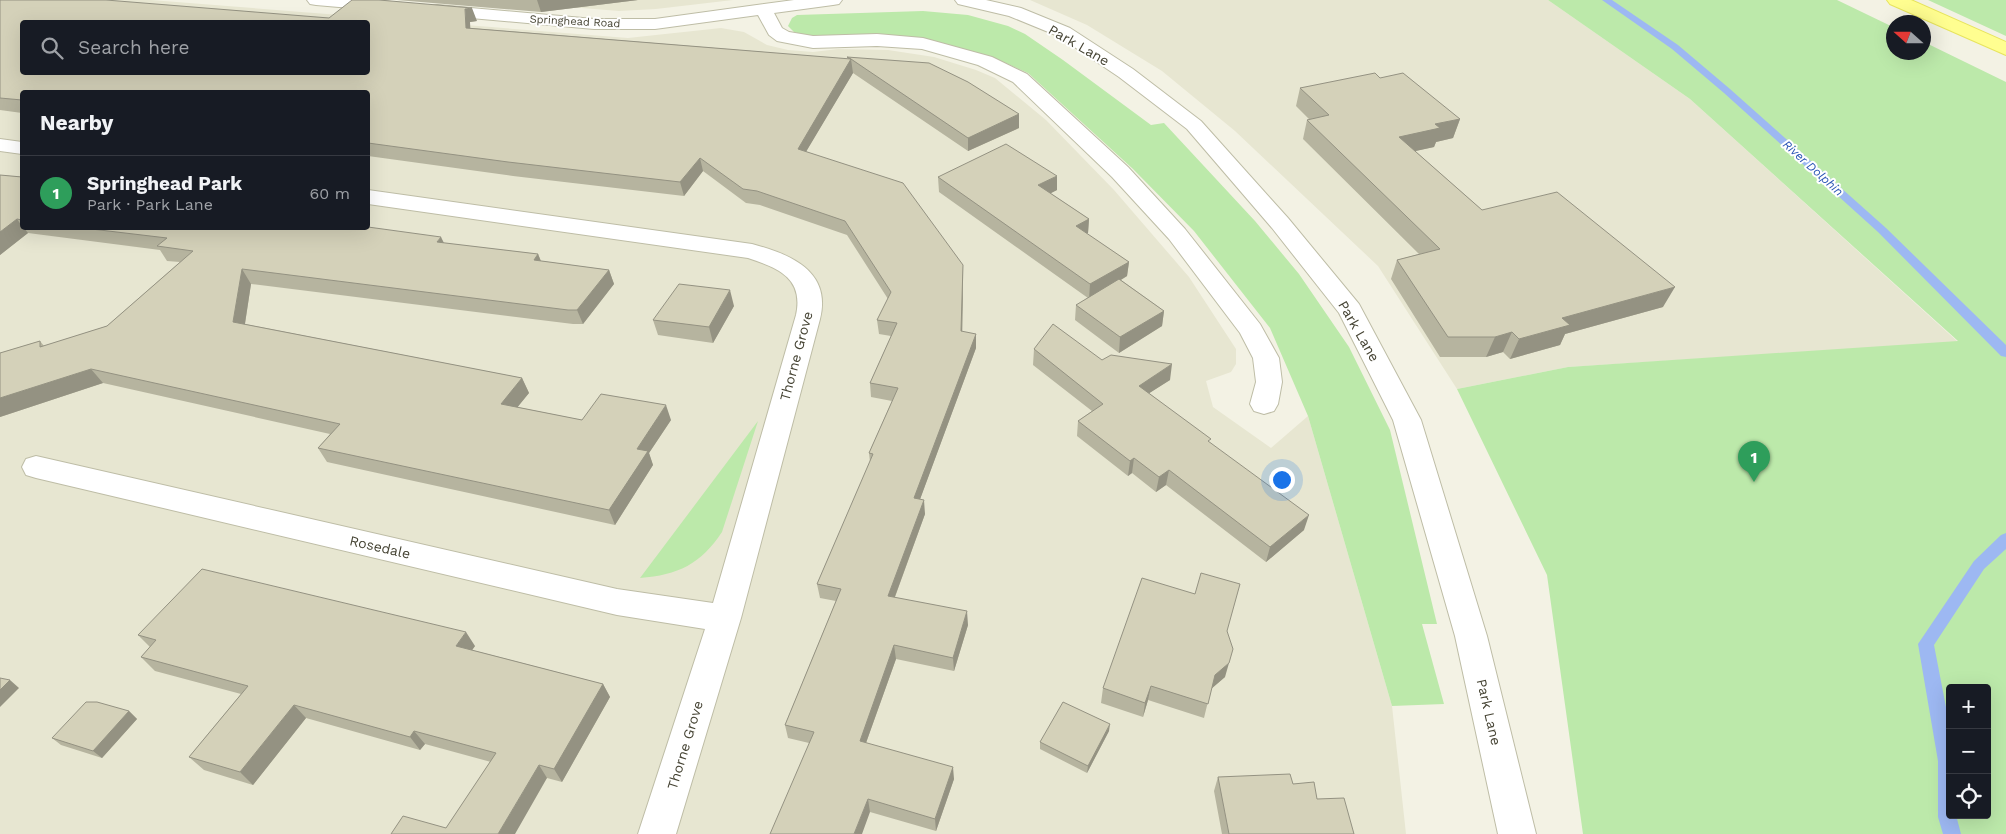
<!DOCTYPE html>
<meta charset="utf-8">
<style>
body{margin:0;font-family:"Work Sans",sans-serif;background:#242831;color:#f1f3f6}
.controls{position:absolute;right:15px;bottom:15px;display:grid;overflow:hidden;border-radius:5px;box-shadow:0 5px 20px #0002}
.controls button{width:45px;height:45px;display:grid;place-items:center;padding:0;border:0;border-bottom:1px solid #363941;background:#171b24;color:#f1f3f6;font:25px sans-serif}
.compass{position:absolute;left:1886px;top:15px;width:45px;height:45px;border-radius:50%;background:#171b24;box-shadow:0 5px 20px #0002;rotate:291deg}
.you{position:absolute;left:1281px;top:479px;width:18px;height:18px;margin:-12px;border:4px solid #fff;border-radius:50%;background:#1a73e8;box-shadow:0 0 0 8px #1a73e833}
.badge{display:grid;place-items:center;width:32px;height:32px;border-radius:50%;background:#0b8043;color:#fff;font-size:16px;font-weight:700}
.pin{position:absolute;translate:-50% -41px;filter:drop-shadow(0 1px 2px #0008)}
.pin::after{content:'';position:absolute;top:26px;width:18px;height:15px;background:inherit;clip-path:polygon(0 0,100% 0,50% 100%)}
.list{margin:0;padding:0;list-style:none}
h2{display:flex;justify-content:space-between;align-items:center;height:65px;margin:0;padding:0 20px;font-size:21px}
h2 small{font-size:16px;font-weight:400;color:#9ea1a6}
.list li{display:grid;grid-template-columns:32px 1fr auto;gap:15px;align-items:center;box-sizing:border-box;height:75px;padding:0 20px;border-top:1px solid #363941}
.list b{display:block;font-size:19px;white-space:nowrap}
.list p{margin:0;font-size:16px;white-space:nowrap;color:#9ea1a6}
.list em{font-size:16px;font-style:normal;color:#9ea1a6}
.icon{flex:none;width:28px;height:28px;fill:none;stroke:currentColor;stroke-width:2;stroke-linecap:round;stroke-linejoin:round}
.map{position:relative;flex:none;width:2006px;height:834px;overflow:hidden}
.search{position:absolute;background:#171b24;box-shadow:0 5px 20px #0002;left:20px;top:20px;width:350px;height:55px;display:flex;align-items:center;gap:12px;box-sizing:border-box;padding:0 18px;border-radius:5px;color:#9ea1a6;font-size:19px}
.panel{position:absolute;background:#171b24;box-shadow:0 5px 20px #0002;left:20px;top:90px;width:350px;height:140px;border-radius:5px}
.map>svg:first-child{display:block}
</style>
<div class="map">
<svg width="2006" height="834" viewBox="0 0 2006 834">
<rect width="100%" height="100%" fill="#f3f2e4"/>
<path fill="#e7e6d1" fill-rule="evenodd" d="M0,0H151L628,38L721,28L744,32L767,45L788,50L813,52L838,49L888,50L934,57L976,70L995,78L1046,120L1114,190L1189,277L1236,349V364L1231,372L1206,381L1213,407L1271,448L1308,416L1392,706L1406,834H0ZM22,22H368V72H22ZM22,92H368V228H22Z
M485,0H733L656,9L619,11Z
M1030,0H1548L1690,99L1958,342L1568,367L1457,389L1378,266L1235,131L1162,71L1087,25Z"/>
<path fill="#bce9aa" fill-rule="evenodd" d="M1548,0H1837L1893,27L1894,52H1924V42L2006,82V834H1583L1547,575L1457,389L1568,367L1958,341L1690,99ZM1950,688H1987V815H1950Z
M1928,0H2006V36Z
M923,11L968,15L1008,26L1025,34L1063,60L1151,125L1164,123L1255,221L1299,274L1349,347L1390,430L1437,624H1422L1444,704L1392,706L1308,416L1270,328L1194,231L1133,169L1028,73L992,57L931,40L863,34L807,36L794,32L788,26L792,18L797,15Z
M758,421L722,532C701,564 678,575 640,578Z"/>
<g fill="none" stroke-linecap="round" stroke-linejoin="round">
<path fill="#9db8f2" fill-rule="evenodd" d="M1602,0H1612L1678,45L1730,89L1886,228L2006,345V357L2001,356L1878,232L1724,93L1672,49Z
M2006,533V549L1984,569L1934,645L1950,728V815H1956L1961,834H1943L1938,817V761L1918,644L1974,561L2001,535Z"/>
<g stroke="#bebda6" stroke-width="2">
<path id="minor" d="M307,0H377L391,2L394,6L391,10L385,11L316,5L310,4Z
M794,0H842L839,4L833,5L774,13L782,28L789,32L813,36L877,34L923,38L992,57L1027,74L1128,167L1185,229L1260,324L1279,358L1282,382L1278,404L1274,411L1264,414L1254,411L1250,404L1256,382L1253,358L1240,333L1169,239L1112,177L1013,82L978,65L922,49L877,46L813,48L777,41L769,35L758,15L655,29H594L437,15L431,14L428,10L431,6L437,5L594,19H655Z
M955,0H986L1021,8L1070,28L1133,69L1201,121L1288,218L1359,304L1421,420L1487,636L1536,834H1498L1455,636L1393,420L1339,313L1272,228L1187,129L1119,77L1058,36L1009,16L958,4Z
M0,139L22,142V154L0,151Z
M368,190L752,244C790,254 832,271 820,319L741,618L676,834H638L705,629L617,615L36,478L26,475L22,467L26,459L36,456L617,589L713,603L796,315C804,278 778,268 748,258L368,204Z"/>
</g>
<g stroke="#e7e45d" stroke-width="2">
<path id="major" d="M1887,0H1911L2006,42V55L1890,4Z"/>
</g>
<use href="#minor" fill="#fff" fill-rule="evenodd"/>
<use href="#major" fill="#fffe90" fill-rule="evenodd"/>
</g>
<path fill="#b6b49f" d="M0,0L329,18L477,21L470,22V28L848,59L847,57L1019,114V128L968,151L853,73L806,151L963,265V279L962,332L976,334V348L920,499L925,514L895,597L968,625L954,671L896,659L866,743L954,779L936,831L870,812L809,743L788,738L785,725L836,601L820,598L817,584L870,462L869,453L892,401L871,397L870,383L891,336L879,334L877,320L888,299L847,235L760,205L746,203L703,171L684,196L513,176L368,156V92H22V113L0,110Z
M397,0H638L541,12Z
M1380,78L1460,119L1453,138L1436,142L1434,147L1415,151L1482,210L1663,307L1565,334L1560,345L1510,359L1503,352L1486,357H1440L1391,279L1397,260L1419,254L1303,139L1307,120L1309,119L1296,106L1300,88Z
M0,175L22,177V228L368,227L444,243L538,254L541,261L609,270L614,284L583,324H573L251,284L245,324L522,378L529,393L517,407L582,420H671L649,453L653,465L615,525L327,462L318,448L330,434L103,383L0,417V353L40,341L44,346L107,326L180,262L167,261L160,250L28,233L0,255Z
M938,177L1057,190L1050,193L1089,219L1088,233L1087,234L1129,262L1127,276L1121,280L1164,311L1162,326L1119,353L1075,320L1076,305L1088,298L939,192Z
M734,306L713,343L658,335L653,320Z
M1034,349L1102,360L1170,380L1149,393L1210,443L1304,530L1266,562L1166,485L1156,492L1132,473L1128,476L1077,436L1078,421L1092,411L1033,365Z
M1227,632L1225,677L1211,689L1204,718L1148,700L1143,717L1101,703L1103,688Z
M138,635L475,646L472,650L603,684L610,697L562,782L547,778L446,828L491,762L425,744L420,750L306,718L253,785L204,770L189,757L241,694L155,671L141,657L150,647Z
M129,711L137,719L102,758L61,745L52,738Z
M1109,731L1087,773L1040,749V742Z
M1218,777L1293,784L1317,799L1354,834H1222L1214,791Z"/>
<path fill="#949282" d="M537,0H638L541,12Z
M472,8L477,21L470,22L471,41L466,28L465,9Z
M851,59L853,73L800,162L798,149Z
M1019,114V128L968,151V138Z
M1460,119L1453,138L1436,142L1434,147L1393,156L1399,137L1435,124Z
M700,158L703,171L684,196L680,182Z
M1057,176V190L1038,200V185Z
M17,219L22,226V228H24L28,233L0,255V232Z
M1089,219L1088,233L1075,241L1076,226Z
M441,237L448,251L437,242Z
M538,254L544,269L534,260Z
M1129,262L1127,276L1089,299L1090,284Z
M963,265V279L962,346L961,331Z
M242,269L251,284L243,336L233,322Z
M609,270L614,284L583,324L577,310Z
M1675,287L1663,307L1565,334L1560,345L1510,359L1519,339L1562,318Z
M730,290L734,306L713,343L709,327Z
M1164,311L1162,326L1119,353L1120,337Z
M1512,332L1503,352L1486,357L1495,337Z
M976,334V348L915,513L914,498Z
M1172,364L1170,380L1137,401L1139,386Z
M91,369L103,383L0,417V398Z
M522,378L529,393L508,419L501,404Z
M666,405L671,420L649,453L653,465L615,525L609,510L637,449Z
M1134,458L1132,473L1128,476L1130,461Z
M1169,470L1166,485L1156,492L1159,477Z
M924,500L925,514L890,610L888,596Z
M1309,515L1304,530L1266,562L1270,547Z
M967,611L968,625L954,671L953,658Z
M466,632L475,646L465,660L456,646Z
M894,645L896,659L862,754L860,741Z
M1229,663L1225,677L1211,689L1215,675Z
M10,680L19,688L0,707V690Z
M603,684L610,697L562,782L554,769Z
M1151,686L1148,700L1143,717L1145,703Z
M294,705L306,718L253,785L240,772Z
M129,711L137,719L102,758L93,751Z
M1110,724L1109,731L1087,773L1088,766Z
M414,731L425,744L420,750L410,737Z
M539,765L547,778L515,834H498Z
M953,767L954,779L936,831L935,819Z
M868,799L870,812L862,834H854Z"/>
<path fill="#d4d1b9" stroke="#949282" fill-rule="evenodd" d="M0,0H106L329,18L352,0H379L472,8L465,9L466,28L851,59L847,57L929,63L968,82L1019,114L968,138L851,59L798,149L903,183L963,265L961,331L976,334L914,498L924,500L888,596L967,611L953,658L894,645L860,741L953,767L935,819L868,799L854,834H770L814,732L785,725L841,589L817,584L873,454L869,453L898,388L870,383L897,323L877,320L891,292L845,221L757,191L743,189L700,158L680,182L508,162L368,143V92H22V100L0,98ZM22,22H368V72H22Z
M1375,73L1380,78L1403,73L1460,119L1435,124L1440,128L1399,137L1482,210L1557,192L1675,287L1562,318L1570,325L1519,339L1512,332L1495,337H1448L1397,260L1440,249L1307,120L1329,115L1300,88Z
M1006,144L1057,176L1038,185L1089,219L1076,226L1129,262L1090,284L938,177Z
M0,175L22,177V220L17,219L0,232Z
M368,227L441,237L437,242L538,254L534,260L609,270L577,310H568L242,269L233,322L522,378L501,404L582,420L601,394L666,405L637,449L648,451L609,510L318,448L340,424L91,369L0,398V353L40,341V347L107,326L193,251L157,246L167,238L83,228Z
M1119,279L1164,311L1120,337L1076,305Z
M679,284L730,290L709,327L653,320Z
M1053,324L1102,360L1111,355L1172,364L1139,386L1211,439L1208,441L1309,515L1270,547L1169,470L1159,477L1134,458L1130,461L1078,421L1103,404L1034,349Z
M202,569L466,632L456,646L603,684L554,769L539,765L498,834H391L403,816L446,828L496,753L414,731L410,737L294,705L240,772L189,757L248,686L141,657L156,640L138,635Z
M1201,573L1240,584L1227,631L1233,649L1229,663L1215,675L1208,704L1151,686L1145,703L1103,688L1142,578L1195,594Z
M0,678L10,680L0,690Z
M86,702H97L129,711L93,751L52,738Z
M1063,702L1110,724L1088,766L1040,742Z
M1290,774L1293,784L1314,782L1317,799L1344,798L1354,834H1229L1218,777Z"/>
<g text-anchor="middle" stroke-width="4" stroke-linejoin="round" paint-order="stroke">
<g font-size="11" fill="#454333" stroke="#fff">
<text transform="translate(575 21) rotate(3)" y="4">Springhead Road</text>
</g>
<g font-size="12" font-style="italic" fill="#2954b4" stroke="#fff">
<text transform="translate(1813 168) rotate(42)" y="4">River Dolphin</text>
</g>
<g font-size="14" fill="#454333" stroke="#fff">
<text transform="translate(1079 45) rotate(30)" y="5">Park Lane</text>
<text transform="translate(1359 331) rotate(60)" y="5">Park Lane</text>
<text transform="translate(796 356) rotate(-75)" y="5">Thorne Grove</text>
<text transform="translate(380 547) rotate(13)" y="5">Rosedale</text>
<text transform="translate(1489 712) rotate(77)" y="5">Park Lane</text>
<text transform="translate(685 745) rotate(-73)" y="5">Thorne Grove</text>
</g>
</g>
</svg>
<div class="controls">
<button>+</button>
<button>−</button>
<button><svg class="icon" aria-label="locate" viewBox="0 0 24 24"><circle cx="12" cy="12" r="6"/><path d="M12 2v4M12 18v4M2 12h4M18 12h4"/></svg></button>
</div>
<svg class="compass" viewBox="-18 -18 36 36"><path d="M0-13l5 13h-10z" fill="#e53935"/><path d="M0 13l5-13h-10z" fill="#9ea1a6"/></svg>
<div class="you"></div>
<div class="pin badge" style="left:1754px;top:482px;background:#2e9e5b">1</div>
<div class="search"><svg class="icon" aria-label="search" viewBox="0 0 24 24"><circle cx="10" cy="10" r="6"/><path d="M15 15l6 6"/></svg>Search here</div>
<section class="panel">
<h2>Nearby<small></small></h2>
<ul class="list">
<li><span class="badge" style="background:#2e9e5b">1</span><div><b>Springhead Park</b><p>Park · Park Lane</p></div><em>60 m</em></li>
</ul>
</section>
</div>
